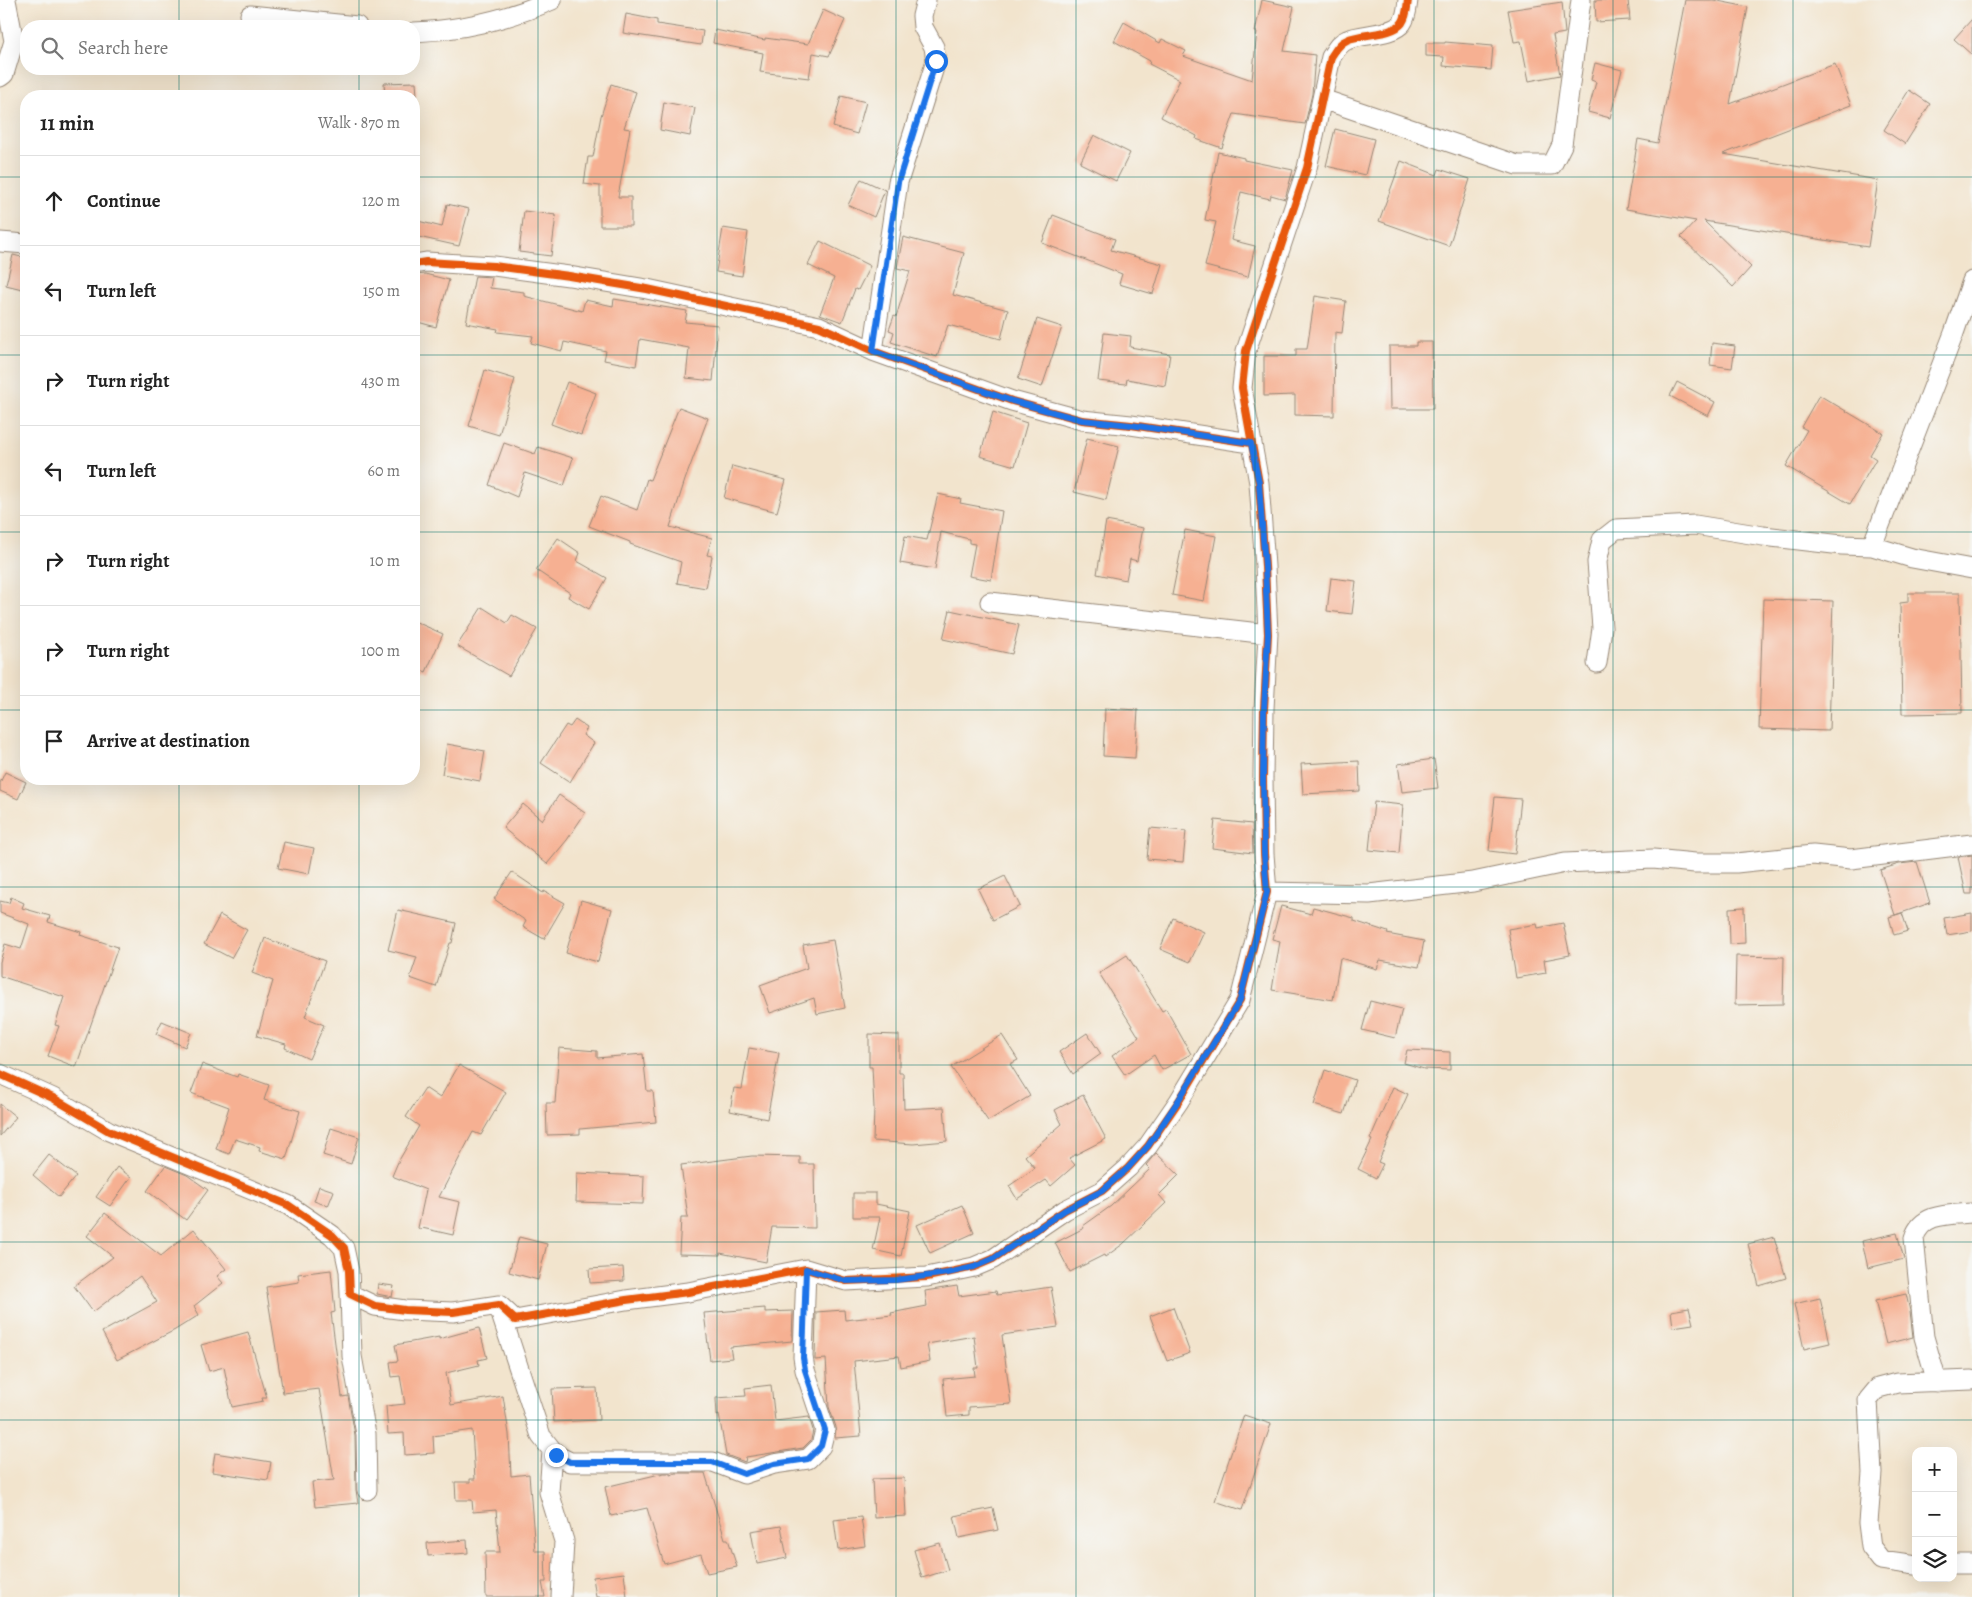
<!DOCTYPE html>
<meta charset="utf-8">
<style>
body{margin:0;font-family:Alegreya,serif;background:#f6f6f6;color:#222}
.controls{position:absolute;right:15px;bottom:15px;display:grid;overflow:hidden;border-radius:10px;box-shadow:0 5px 20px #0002}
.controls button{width:45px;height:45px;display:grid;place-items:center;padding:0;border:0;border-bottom:1px solid #e0e0e0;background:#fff;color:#222;font:25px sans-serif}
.stop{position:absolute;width:15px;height:15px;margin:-11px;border:4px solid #1a73e8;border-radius:50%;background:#fff}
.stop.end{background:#1a73e8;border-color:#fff;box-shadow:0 1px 5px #0008}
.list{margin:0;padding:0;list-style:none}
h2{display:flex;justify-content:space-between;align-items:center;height:65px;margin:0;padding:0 20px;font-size:21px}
h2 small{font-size:16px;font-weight:400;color:#767676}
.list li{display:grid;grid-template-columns:32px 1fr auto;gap:15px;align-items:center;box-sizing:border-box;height:90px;padding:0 20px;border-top:1px solid #e0e0e0}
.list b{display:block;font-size:19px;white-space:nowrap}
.list em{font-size:16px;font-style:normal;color:#767676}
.icon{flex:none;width:28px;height:28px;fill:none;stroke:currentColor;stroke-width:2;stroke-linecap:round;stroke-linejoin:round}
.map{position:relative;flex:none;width:1972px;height:1597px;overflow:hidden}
.search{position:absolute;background:#fff;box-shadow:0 5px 20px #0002;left:20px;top:20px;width:400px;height:55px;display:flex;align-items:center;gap:12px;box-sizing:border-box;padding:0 18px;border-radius:20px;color:#767676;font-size:19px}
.panel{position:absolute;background:#fff;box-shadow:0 5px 20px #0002;left:20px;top:90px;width:400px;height:695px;border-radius:20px}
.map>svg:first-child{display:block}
</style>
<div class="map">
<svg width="1972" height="1597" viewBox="0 0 1972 1597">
<rect width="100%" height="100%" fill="#f6f6f2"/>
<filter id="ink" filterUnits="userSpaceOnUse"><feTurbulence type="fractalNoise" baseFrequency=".02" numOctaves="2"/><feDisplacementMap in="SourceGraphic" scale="10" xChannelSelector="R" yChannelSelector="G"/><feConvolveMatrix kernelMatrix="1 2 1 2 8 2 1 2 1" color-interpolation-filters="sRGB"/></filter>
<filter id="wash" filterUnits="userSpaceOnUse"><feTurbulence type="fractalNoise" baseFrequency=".0096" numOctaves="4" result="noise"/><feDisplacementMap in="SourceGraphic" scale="20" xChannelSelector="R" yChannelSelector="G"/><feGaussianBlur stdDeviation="1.12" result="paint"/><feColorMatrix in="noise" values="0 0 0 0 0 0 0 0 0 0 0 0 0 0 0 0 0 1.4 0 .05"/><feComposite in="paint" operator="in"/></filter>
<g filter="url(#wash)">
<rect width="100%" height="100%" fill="#f2e4cd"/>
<g id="blocks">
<path fill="#f6b092" d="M1262,0L1294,7L1284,51L1315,55L1312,94L1305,124L1234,114L1222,148L1196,139L1197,136L1161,117L1180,80L1149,64L1150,61L1114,41L1124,22L1160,43L1162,39L1186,51L1183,56L1252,80L1257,32H1255Z
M1595,0H1628L1630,20L1596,22Z
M1685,0H1713L1748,7L1730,104L1835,64L1851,105L1723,154L1878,180L1868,247L1704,221L1751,267L1733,287L1681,237L1696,221L1626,209L1638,139L1658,143Z
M1562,2L1565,33L1553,35L1560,75L1529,81L1521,41L1514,42L1508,10Z
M823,10L845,20L829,56L813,53L809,78L760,72L763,53L713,43L715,30L765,40V38L808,44Z
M626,14L657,20V24L703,31L701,45L623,33Z
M1972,19V55L1954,39Z
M1445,42L1493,46L1491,70L1443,66L1444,57L1426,56V43H1445Z
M1595,63L1622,70L1610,118L1588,112L1596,82L1591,80Z
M416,82L417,96H385L384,83Z
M611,84L636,92L624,128L630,129L618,197H631V226H600V186L584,184L588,157H593L601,116Z
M1909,90L1930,104L1905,144L1884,130Z
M841,96L866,102L857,134L833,127Z
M664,102L695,108L690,136L660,130Z
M1335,129L1374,139L1365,175L1326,166Z
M1094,135L1130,153L1116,181L1080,163Z
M1218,152L1244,158V160L1293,170L1285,199L1271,195L1270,199L1241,192L1231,240L1255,246L1248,277L1205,266L1216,222L1205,220Z
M1401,161L1437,175L1439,169L1470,179L1449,246L1379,221Z
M861,179L885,190L874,217L848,205Z
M447,204L469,209L459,246L414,236V220L442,227Z
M524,211L556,215L551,256L519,252Z
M1053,215L1115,239L1111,250L1162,264L1153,294L1119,284L1122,274L1042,243Z
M723,228L748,232L742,276L716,272Z
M903,237L964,253L953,295L1008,310L1001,339L948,325L937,357L891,342L894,332L889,330L894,316L896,317L910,271L897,268Z
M820,241L870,266L858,290L855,289L842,322L820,314L834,278L808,265Z
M13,255L26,258V290L6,285Z
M425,274L449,280L436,327L414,321V282L416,275Z
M475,276L492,277L490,288L524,292V296L582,311L585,300L613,306L614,299L687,311L685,322L718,325L713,381L686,378L689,348L640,339L636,366L604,360L606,351L564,342L562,351L531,343L533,336L497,332L498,329L466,323Z
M1315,296L1346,301L1342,333L1335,332L1334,416L1295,415V395L1264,396V356H1296V349H1307Z
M1037,319L1062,327L1042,387L1018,379Z
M1104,333L1131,336L1130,347L1170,354L1165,386L1127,379L1126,384L1098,381Z
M1416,342H1432L1433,409H1390L1389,346H1416Z
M1712,343L1735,346L1732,368L1710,365Z
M485,370L515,379L499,435L469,426Z
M567,382L596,393L581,435L551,424Z
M1677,382L1715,402L1708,416L1670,396Z
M1819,395L1883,433L1870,455L1876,459L1850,504L1786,466L1807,430L1801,427Z
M679,407L708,418L685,480L670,527L712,538L707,555L712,556L706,588L677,583L681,562L630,544V542L589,526L601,496L637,510L647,479L650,480Z
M993,412L1027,423L1015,466L980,456Z
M1087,438L1119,446L1106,500L1074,492Z
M504,443L535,454L538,447L573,458L564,486L525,473L517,497L489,485Z
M732,466L786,480L777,512L724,498Z
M938,494L961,499L960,503L1002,511L991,580L969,576L975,544L969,543V539L941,532L935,569L900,563L905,536L927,540Z
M1106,521L1143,528L1137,561L1130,559L1126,580L1097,574Z
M1185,530L1216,536L1204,601L1172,595Z
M558,538L580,553L577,561L607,578L589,609L568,597L570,593L536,570Z
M1331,578L1356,581L1352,614L1327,611Z
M1908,593H1960L1962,713L1902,714L1900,603L1908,602Z
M1763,599L1833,601L1829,731L1759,729Z
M482,607L507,623L512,615L537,629L509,676L457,646Z
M950,610L1019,625L1012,654L943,639Z
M414,621L443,634L426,672L414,667Z
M1105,708L1138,710L1135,758L1103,756Z
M575,720L587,728L583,735L594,743L570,782L541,763L566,725L570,727Z
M447,744L485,751L480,781L442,774Z
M1434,759L1438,788L1402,792L1398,764Z
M1359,761L1360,791L1303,794L1301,764Z
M5,772L26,782L18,799L0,791V783Z
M559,795L585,813L567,840L547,864L503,828L523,804L542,820Z
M1495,797L1521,799L1515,854L1489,851Z
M1374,802L1403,805L1399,853L1369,850Z
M1215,820L1252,824L1253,853L1212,848Z
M1150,828L1186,831L1183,862L1147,859Z
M284,842L314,848L309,874L278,868Z
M1972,855V894H1966L1958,857Z
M1917,862L1930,903L1895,915L1880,870L1899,864Z
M512,872L543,893L544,891L565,903L544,939L523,927L526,921L494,899Z
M1005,876L1020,906L993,920L978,889Z
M11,897L24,903L22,908L50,916L48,922L81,932L80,935L118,947L76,1067L48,1056L59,1026L55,1025L64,997L0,976V962L5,944L21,949L29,924L0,913V901L9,903Z
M581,900L612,909L598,962L566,953Z
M1281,906L1311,914L1313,907L1354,918V921L1388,932L1387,934L1424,941L1419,967L1380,960L1377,969L1340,958L1333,1000L1272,990L1280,941L1272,939Z
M1744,907L1745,943L1730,944L1729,908Z
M398,910L456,923L452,943H450L436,987L410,978L417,957L388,950Z
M1902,913L1908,931L1894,935L1889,917Z
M1972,913V931L1947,935L1944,918Z
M220,915L247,930L231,958L204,944Z
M1173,918L1204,932L1190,962L1160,949Z
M1563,923L1570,955L1544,960L1546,973L1516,978L1508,929L1537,924L1538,928Z
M265,938L325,961L305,1017L324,1025L309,1059L285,1048L286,1044L257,1036L273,981L252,973Z
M833,940L845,1008L817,1014L814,998L770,1013L760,985L807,968L803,945Z
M1127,955L1162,1011L1166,1009L1191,1054L1162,1070L1154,1055L1125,1075L1112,1056L1139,1037L1099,973Z
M1736,956L1784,957L1783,1004L1735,1005Z
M1370,1001L1402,1009L1395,1038L1362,1030Z
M162,1021L191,1033L185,1047L156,1034Z
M1087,1033L1101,1054L1073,1074L1059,1052Z
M869,1034L899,1035V1073H903L904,1109L944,1107L947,1141L913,1144L873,1141L874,1108L872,1067H869Z
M1002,1035L1018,1060L1010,1064L1030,1096L988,1121L951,1067Z
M559,1048L597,1051V1058L643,1054L647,1091H653L656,1122L580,1129V1134L547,1135L546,1103H555Z
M749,1048L779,1053L767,1119L730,1111L734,1088L742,1089Z
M1407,1050L1450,1052V1070L1424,1069L1404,1063Z
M202,1064L237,1077L238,1074L269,1085L264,1100L300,1111L286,1159L259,1151L260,1147L235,1139L229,1154L216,1149L229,1107L191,1093Z
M459,1065L506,1092L481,1135L473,1132L439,1197L460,1202L453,1235L422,1228L421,1230L418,1228L426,1190L392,1176L398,1162L419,1126L406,1117L425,1088L440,1098Z
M1325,1070L1355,1080L1344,1114L1314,1105Z
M1393,1087L1408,1094L1378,1162L1383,1164L1376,1178L1358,1169L1372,1140L1370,1139Z
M1083,1095L1106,1139L1069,1158L1075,1165L1051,1186L1046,1180L1017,1199L1009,1186L1035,1168L1025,1156L1062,1124L1055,1110Z
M0,1104L16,1117L0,1136Z
M331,1128L359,1137L351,1164L323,1155Z
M1156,1153L1179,1175L1159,1195L1166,1203L1123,1244L1105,1257L1104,1255L1070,1272L1055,1243L1084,1228L1083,1226L1111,1206L1150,1169L1146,1165Z
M49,1155L76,1176L59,1197L33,1175Z
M752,1156L800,1157V1164H814L815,1228L772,1227L766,1262L720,1253V1255L679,1254L681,1218H688L681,1165Z
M165,1166L187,1175L208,1190L186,1220L147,1191Z
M117,1167L131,1177L110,1206L96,1197Z
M577,1173L644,1176L643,1204L576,1202Z
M319,1186L334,1191L328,1206L314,1201Z
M853,1193H876V1204L910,1211L901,1256L873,1250L880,1217H853Z
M962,1205L974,1233L930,1253L917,1225Z
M105,1213L161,1256L194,1229L226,1269L217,1276L223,1283L194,1306L199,1315L175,1330L117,1360L102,1332L157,1302L140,1276L93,1312L74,1286L113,1257L87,1236Z
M1897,1233L1904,1259L1868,1268L1862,1241Z
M519,1237L547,1244L538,1280L509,1272Z
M1774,1237L1786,1278L1759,1286L1748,1244Z
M623,1267L624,1281L590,1283L589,1269Z
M331,1270L335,1312L331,1313L342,1397L348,1396L355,1435L356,1490L358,1503L315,1507L312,1482L334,1480L319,1389L283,1393L266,1287L299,1282L298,1274Z
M378,1284L394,1286L392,1297L377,1294Z
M957,1286L959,1296L996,1291L997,1295L1051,1287L1058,1327L1002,1335L1011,1404L969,1407V1415L947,1417L943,1379L975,1376L974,1368H978L974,1336L927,1344L930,1361L901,1367L899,1356L854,1361L861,1436L835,1438L836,1427L829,1407L826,1359L815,1360L816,1312L844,1310L845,1320L892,1315L891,1313L927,1306L925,1291Z
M1906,1294L1910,1311L1913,1337L1886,1344L1875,1301Z
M1820,1298L1830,1343L1804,1349L1794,1304Z
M1173,1307L1190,1353L1167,1361L1150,1316Z
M765,1308V1312L793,1311L792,1341L730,1347L732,1358L710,1360L704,1313Z
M1689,1308L1693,1324L1673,1327L1671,1311Z
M479,1328L487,1358L478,1360L479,1365L446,1373L451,1405L503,1396L509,1434L511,1476L529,1474L535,1551H545L546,1582H542L545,1597H486L485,1552H500L496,1510L473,1512L472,1500H456L455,1482H470V1479H475L472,1430L433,1436L434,1453L405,1455L404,1433L388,1434L386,1406L405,1404L400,1376L392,1377L390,1362L398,1361L395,1345L439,1337V1339Z
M248,1332L267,1398H262L263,1401L232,1407L224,1367L209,1371L201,1345Z
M771,1385L775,1421L809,1417L813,1430L811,1440L803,1448L746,1457L745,1462L726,1455L719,1415L717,1416L716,1398L746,1396L745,1388Z
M597,1388L599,1420L554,1422L552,1389Z
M1244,1415L1271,1424L1242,1510L1215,1501Z
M215,1453L271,1462L268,1480L212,1472Z
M664,1473H670V1475L676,1473H705L725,1539H728L737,1567L707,1573L701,1554L664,1564L647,1508L611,1516L605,1487Z
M904,1478L906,1516L874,1518L872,1479Z
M993,1508L998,1530L959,1538L954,1516Z
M861,1517L865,1546L838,1550L834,1520Z
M781,1526L787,1558L757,1564L751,1531Z
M467,1540L468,1553L428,1556L427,1543Z
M940,1543L948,1570L922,1578L914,1550Z
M624,1573L627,1597H596L593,1577Z"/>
</g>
</g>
<g filter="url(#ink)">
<use href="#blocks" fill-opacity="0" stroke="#968776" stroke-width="1"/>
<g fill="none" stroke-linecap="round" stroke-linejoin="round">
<g stroke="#968776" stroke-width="21">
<path id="street" d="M250,15L357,26
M414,32C461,30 509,19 552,0
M0,77L4,74L14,41L6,0
M1322,99L1517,165H1552L1562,145L1581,0
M0,242L26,244
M414,264L426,262L494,266L569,276L647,289L819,326L873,351L1012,401L1082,420L1131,425L1251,443
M873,351L898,182L936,61L934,47L923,27L922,16L926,0
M1872,546L1912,558L1972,569
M990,602L1268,634
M1597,663L1602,628L1597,562L1602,540L1616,529L1695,525L1763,536L1842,545L1872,546L1954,333L1972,281
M1267,892L1369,894L1473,882L1565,863L1653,859L1695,863H1736L1813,855L1851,859L1972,844
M0,1074L53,1098L109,1131L288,1205L332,1235L344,1248L349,1271L350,1294L375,1306L405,1310L453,1312L499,1305L515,1320L626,1300L688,1292L806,1269L846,1281L927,1277L974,1267L993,1259L1065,1210L1102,1191L1128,1168L1148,1146L1179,1101L1240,1000L1267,892L1264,854L1263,778L1264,709L1268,634L1265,566L1259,483L1242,388L1246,351L1307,168L1331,57C1336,50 1339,43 1347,40C1361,33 1392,36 1402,23C1407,16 1407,7 1408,0
M350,1294L352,1356L366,1434L367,1490
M499,1308L541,1436L556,1455L570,1462H713L744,1474L774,1464L808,1459L821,1446L825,1430L805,1370L803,1357L806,1269
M1937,1382L1924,1337L1914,1238C1922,1212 1950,1215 1972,1213
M552,1451L549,1492L564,1541L561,1597
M1953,1564H1972
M1916,1565L1881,1560L1871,1547L1868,1523L1872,1473L1868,1400L1878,1388L1897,1383L1972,1380"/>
</g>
<use href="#street" stroke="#fff" stroke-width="19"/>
<g stroke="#f6f6f2" stroke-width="11">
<path id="cycleway" d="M414,264L426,262L494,266L569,276L647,289L819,326L873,351L1012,401L1082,420L1131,425L1251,443
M0,1074L53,1098L109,1131L288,1205L332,1235L344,1248L349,1271L350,1294L375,1306L405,1310L453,1312L499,1305L515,1320L626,1300L688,1292L806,1269L846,1281L927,1277L974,1267L993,1259L1065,1210L1102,1191L1128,1168L1148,1146L1179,1101L1240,1000L1267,892L1264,854L1263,778L1264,709L1268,634L1265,566L1259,483L1242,388L1246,351L1307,168L1331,57C1336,50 1339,43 1347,40C1361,33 1392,36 1402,23C1407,16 1407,7 1408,0"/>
</g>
<use href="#cycleway" stroke="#e8590c" stroke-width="8"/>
</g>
</g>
<g fill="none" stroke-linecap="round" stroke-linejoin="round" filter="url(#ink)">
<path stroke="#1a73e8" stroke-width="6" d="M556,1455L570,1462H712L744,1474L774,1464L808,1459L821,1446L825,1430L805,1370L803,1358L806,1269L846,1281L896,1280L948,1273L974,1267L993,1259L1065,1210L1102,1191L1128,1168L1148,1146L1178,1101L1240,1000L1267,892L1264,854L1263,778L1264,709L1268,634L1265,566L1259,483L1251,443L1131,425L1082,420L1012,401L873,351L898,182L936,61"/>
</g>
<path fill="none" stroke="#0f766e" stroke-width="1" stroke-opacity="0.55" d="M179,0V26M359,0V26M538,0V1597M717,0V1597M896,0V1597M1076,0V1597M1255,0V1597M1434,0V1597M1613,0V1597M1793,0V1597M179,69V96M359,69V96M0,177H26M414,177H1972M0,355H26M414,355H1972M0,532H26M414,532H1972M0,710H26M414,710H1972M179,779V1597M359,779V1597M0,887H1972M0,1065H1972M0,1242H1972M0,1420H1972"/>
</svg>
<div class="controls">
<button>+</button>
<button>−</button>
<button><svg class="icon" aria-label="layers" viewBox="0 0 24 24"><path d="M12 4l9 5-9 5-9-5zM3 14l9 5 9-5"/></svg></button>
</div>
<div class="stop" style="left:936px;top:61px"></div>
<div class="stop end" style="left:556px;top:1455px"></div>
<div class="search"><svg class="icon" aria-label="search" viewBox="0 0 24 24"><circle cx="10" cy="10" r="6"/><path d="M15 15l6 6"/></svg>Search here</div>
<section class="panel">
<h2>11 min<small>Walk · 870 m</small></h2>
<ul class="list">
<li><svg class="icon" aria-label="ahead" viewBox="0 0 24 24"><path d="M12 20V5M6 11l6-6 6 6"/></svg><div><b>Continue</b></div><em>120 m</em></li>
<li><svg class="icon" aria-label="left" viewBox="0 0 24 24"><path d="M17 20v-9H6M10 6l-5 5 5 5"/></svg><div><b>Turn left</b></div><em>150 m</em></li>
<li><svg class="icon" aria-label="right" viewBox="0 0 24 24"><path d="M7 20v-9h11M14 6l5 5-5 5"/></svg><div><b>Turn right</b></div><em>430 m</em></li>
<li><svg class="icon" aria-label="left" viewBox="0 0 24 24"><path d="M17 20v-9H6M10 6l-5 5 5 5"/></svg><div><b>Turn left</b></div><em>60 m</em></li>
<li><svg class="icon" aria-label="right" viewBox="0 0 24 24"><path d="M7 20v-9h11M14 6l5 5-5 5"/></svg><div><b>Turn right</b></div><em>10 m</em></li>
<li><svg class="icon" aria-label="right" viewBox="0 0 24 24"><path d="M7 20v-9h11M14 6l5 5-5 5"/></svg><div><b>Turn right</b></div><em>100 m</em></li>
<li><svg class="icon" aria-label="arrive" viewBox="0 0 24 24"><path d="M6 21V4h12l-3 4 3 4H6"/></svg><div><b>Arrive at destination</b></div></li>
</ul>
</section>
</div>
